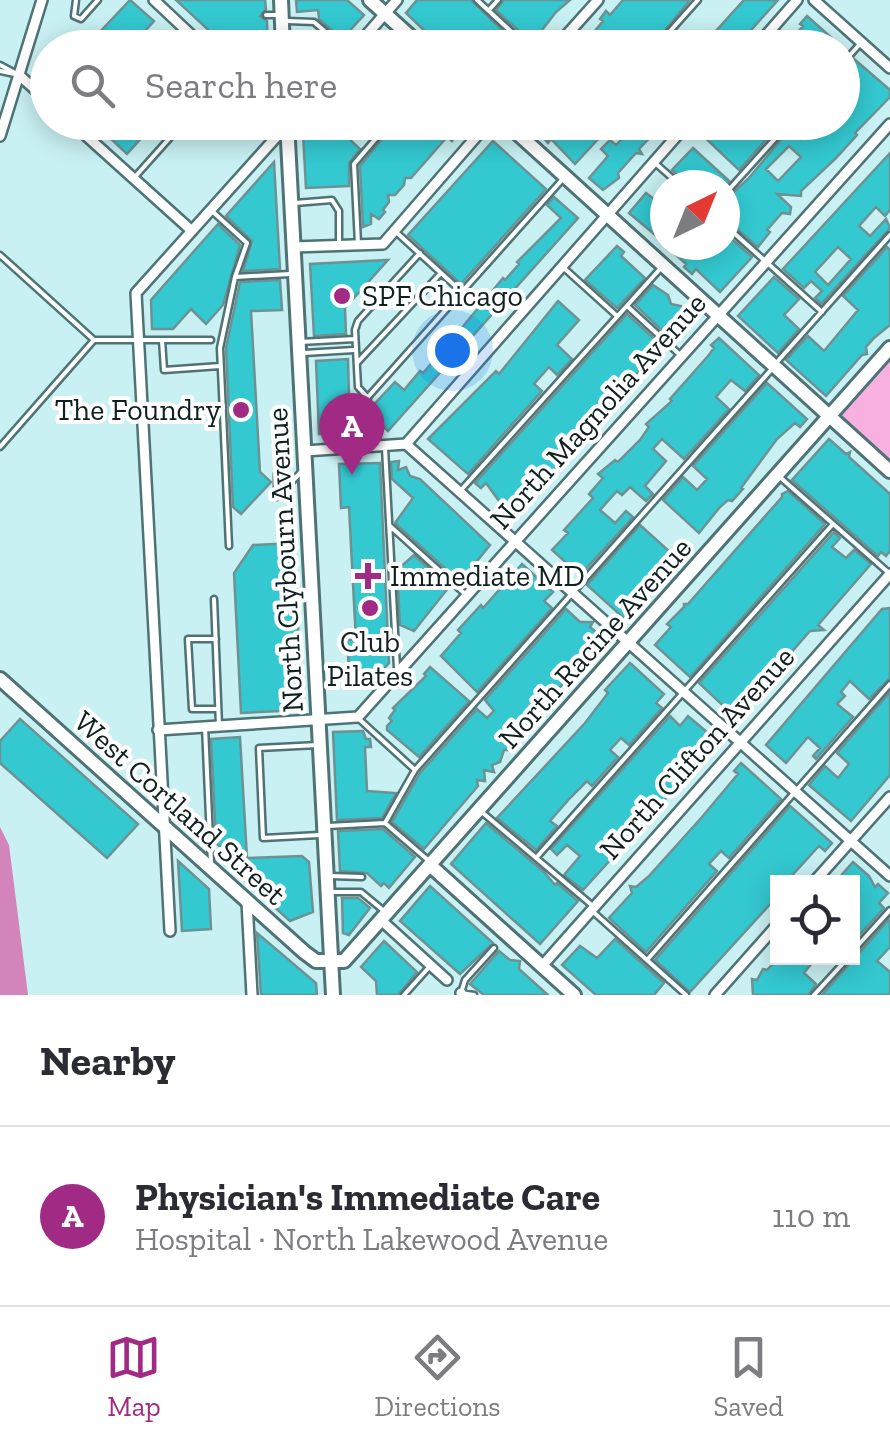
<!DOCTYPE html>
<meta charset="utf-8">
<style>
body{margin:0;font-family:"Zilla Slab",serif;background:#f2f2f3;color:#2b2b33}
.controls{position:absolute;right:30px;bottom:30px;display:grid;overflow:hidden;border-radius:0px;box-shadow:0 5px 25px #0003}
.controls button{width:90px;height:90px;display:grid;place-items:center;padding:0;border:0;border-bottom:2px solid #e1e1e2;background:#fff;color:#2b2b33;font:50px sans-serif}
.compass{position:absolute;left:650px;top:170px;width:90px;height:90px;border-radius:50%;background:#fff;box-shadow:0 5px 25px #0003;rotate:43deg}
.you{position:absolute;left:452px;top:350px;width:35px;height:35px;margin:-25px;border:8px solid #fff;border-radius:50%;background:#1a73e8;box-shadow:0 0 0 15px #1a73e833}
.badge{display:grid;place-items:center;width:65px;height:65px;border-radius:50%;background:#a02a84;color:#fff;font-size:32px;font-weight:700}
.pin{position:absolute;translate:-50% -82px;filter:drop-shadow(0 2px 5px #0008)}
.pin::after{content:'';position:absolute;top:52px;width:35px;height:30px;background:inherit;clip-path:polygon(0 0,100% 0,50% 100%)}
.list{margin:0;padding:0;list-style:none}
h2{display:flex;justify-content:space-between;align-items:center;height:130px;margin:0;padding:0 40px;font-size:42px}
h2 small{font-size:32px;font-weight:400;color:#7c7c81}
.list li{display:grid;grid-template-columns:65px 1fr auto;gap:30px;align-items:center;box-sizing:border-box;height:180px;padding:0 40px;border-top:2px solid #e1e1e2}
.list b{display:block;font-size:38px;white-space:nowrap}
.list p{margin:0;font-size:32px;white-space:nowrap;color:#7c7c81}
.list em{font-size:32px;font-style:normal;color:#7c7c81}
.icon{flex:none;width:55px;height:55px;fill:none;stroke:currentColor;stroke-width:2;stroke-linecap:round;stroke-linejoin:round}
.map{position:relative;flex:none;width:890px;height:995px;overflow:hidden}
.search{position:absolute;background:#fff;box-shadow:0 5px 25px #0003;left:30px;right:30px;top:30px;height:110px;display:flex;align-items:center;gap:25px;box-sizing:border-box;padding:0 35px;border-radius:55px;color:#7c7c81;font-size:38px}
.sheet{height:310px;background:#fff}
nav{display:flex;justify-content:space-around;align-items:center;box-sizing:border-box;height:140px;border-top:2px solid #e1e1e2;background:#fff;font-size:28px;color:#7c7c81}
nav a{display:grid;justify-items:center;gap:5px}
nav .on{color:#a02a84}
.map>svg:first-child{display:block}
</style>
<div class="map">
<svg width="890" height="995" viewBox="0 0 890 995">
<rect width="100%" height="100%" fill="#c9f1f3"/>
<path fill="#f7b0df" d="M890,361V462L840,417Z"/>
<path fill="#d384ba" d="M0,827L9,845L28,995H0Z"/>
<path fill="#34c9d1" stroke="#6c9294" stroke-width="2.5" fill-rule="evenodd" d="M130,0L154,21L145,31L163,48H115L99,33Z
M176,0H265L266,9L260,16L267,21L268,48H228L224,37H216Z
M296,0H347L364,15L342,39L319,19L318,10L297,12Z
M417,0H471L520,47L451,48L432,31L429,35L406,13Z
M504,0H570L556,12L532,43L496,10Z
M623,0H690L650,48H634L619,35L608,48H581L603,21L600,19L606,11L610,15Z
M744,0H778L735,48H731L715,32Z
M807,16L843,48H819L808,38L800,48H784L803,26L800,24Z
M854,59L890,90V97L855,133L857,135L836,158L801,191V196L777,194L791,207L790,214L782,213L767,230L770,232L758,247L725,219V200L748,179L796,122H807L802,128L814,138L829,122H842V70ZM789,146L801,157L778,181L766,169Z
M93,122H156L127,154Z
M308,122H362L348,138L360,149L349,163V186L306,188L303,134L299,127Z
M396,122H449L459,132L452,141L447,137L411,178H405L404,185L395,195H388L389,202L383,210L385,212L379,219L371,214V224L363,227L360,166Z
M530,122H569L579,131L585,125L599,138L575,164L551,139L548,143Z
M638,122H656L659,128L639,149L642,154L636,153L618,173L619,178L603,190L589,178L608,156L601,149L610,140L616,145Z
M710,122H782L739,170L700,133Z
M493,141L546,189L461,284L408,235Z
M693,148L729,181L725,186L688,185L672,170Z
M890,153V210L885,216L876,207L859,226L870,236L886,219L890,228L821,304L815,298L822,291L811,281L804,288L783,269ZM838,247L851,259L828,285L815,272Z
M274,162L280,269L243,271L252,241L226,216Z
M646,193L663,206L659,211L665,216V243L629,213Z
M554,197L578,218L388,431L367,412L395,382L404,390L420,371L423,373L436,358L434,356L448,340L450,342L503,278L505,280L519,264L517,262L561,218L547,205Z
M218,224L240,245L223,305L206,324L191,309L173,329H152L151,300Z
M725,233L752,257L720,292L696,269L692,274L684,267L686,264L671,250L675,245H725Z
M617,246L624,252L621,256L645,278L617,308L585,280Z
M887,247L890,250V325L874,338L866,347L867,354L862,355L826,396L786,360L808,336L824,351L858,310L843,296Z
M388,260L345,308L346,334L314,336L310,264Z
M774,277L799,299L784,315L799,329L778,353L738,316Z
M280,280L282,310L251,311L260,472L271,482L241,514L233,507L226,348L240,282Z
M653,285L668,295L671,304L681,306L686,314L694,315L672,340L635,305Z
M558,301L579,320L557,345L572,359L557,375L549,367L534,384L542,391L468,474L428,439L496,371L499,374Z
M627,314L661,345L586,435L515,510L499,501L486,483L481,488L475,483Z
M719,338L759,375L745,391L731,380L716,397L729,409L684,459L662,439L653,449L666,461L645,486L653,494L646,501L630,487L622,495L617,491L600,510L615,523L626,511L633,517L583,572L573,564L571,567L552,550L568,533L564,530L593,498L589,494L603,478L598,474L615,460L618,462L640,440L649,427L646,424L672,401L670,399L708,356L714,348L711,345Z
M348,359L349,396L356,402L328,434H319L316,361Z
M767,383L807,419L800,427L795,423L777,439L741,488L743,489L732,501L728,500L720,507L699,533L663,500L683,477L697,490L707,479L693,466Z
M829,439L846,454L850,452L849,457L890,494V551L886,556L881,552L878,556L792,480Z
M399,461L398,470L406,467L410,476L420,479L490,545L460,582L395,523L413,498L392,479L391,462Z
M380,463L389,663L371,683L350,684L347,640H356L355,622L349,507L341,508L339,464Z
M788,491L825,524L690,677L655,645L671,627L667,624L684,607V604H688L782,497V494Z
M640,525L680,561L627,621L587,585Z
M834,532L840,538L832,547L846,558L854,550L871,564L818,625L824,630L810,631L735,717L699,683Z
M294,543L302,710L241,713L234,573L253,545Z
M414,555L449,587L414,631L400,625L397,570Z
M522,564L553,592L544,601L552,608L477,692L441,656L461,633L458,630L481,605L483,608Z
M890,608V678L869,699L850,681L841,692L845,696L837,704L853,717L816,759L813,756L820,748L808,737L786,763L766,745L882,609Z
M566,609L580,622H593L590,627L608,642L582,665L580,663L524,731L518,728L506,741L512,750H504L500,762L492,765L494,772L484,770L485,781L477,780L478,786L424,849L392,822L420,773L477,709L487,718L494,711L485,700Z
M630,663L664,694L656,703L662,708L629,745L621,738L610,750L618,757L592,786L587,781L570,798L550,821L557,826L536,850L497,818L585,723L608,693L605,690Z
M430,667L469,701L419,757L387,730V726L392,721L389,718L395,710L393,708L426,676L424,674Z
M890,692V775L851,821L809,785L825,766L838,778L849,764L837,753Z
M670,716L680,726L688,716L714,738L662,803L583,890L564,875L580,856L567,845L557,855L551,849Z
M20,719L138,824L107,858L0,763V741Z
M363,731L366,739H370L371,747H365L367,791L396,793L382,818L337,820L333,732Z
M240,737L247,858L302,856L309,862L313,912L290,921L235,872L241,866L216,843L211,739Z
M741,763L781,799L729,858L721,851L709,864L717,871L646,952L609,918L632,893L630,886L636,887L648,877L702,817L738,774L734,771Z
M790,806L832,843L825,851L819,846L786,882H778L773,901L690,992L655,960Z
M486,823L544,872L555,885L557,883L578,901L540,944L451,864Z
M383,829L415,857L389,888L384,883L381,886L367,873L340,871L338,831Z
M178,861L209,889L211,929L182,931Z
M853,862L869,876L875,887L878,884L888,893L879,903L884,908L852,943V882H842L838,879Z
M430,886L493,943L460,974L400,921Z
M342,898H358L370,908L349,935L343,933Z
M890,918V947L877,961L890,972V995H822Z
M257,933L316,983L317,995H261Z
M615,939L664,983L654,995H596L562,965L580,946L597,958Z
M384,941L417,972L398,995H377L376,981L361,967Z
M499,951L510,960L520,961L519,969L548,995H484L470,984Z
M779,958H816L804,973L816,984L808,995H753L752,979L757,980L763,969L767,970Z"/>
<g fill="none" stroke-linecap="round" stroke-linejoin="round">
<g stroke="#4f7375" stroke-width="9">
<path id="lane" d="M76,0L74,16L81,19L98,0
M477,0L529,48
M489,10L498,0
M266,15H277
M287,21L314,22L344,48
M214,48L220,41
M655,48L698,0
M842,64L859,45
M0,65L19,75
M0,71L15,74
M612,122L614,124
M654,162L680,185
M134,178L184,122
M725,194L790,122
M295,203L332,200L339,211V242
M212,211L247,243L235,277L220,348L229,546
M725,225L822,312
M396,232L463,293
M358,244L354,164L390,122
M0,255L94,340
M565,269L617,316
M235,277L290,274
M627,306L679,354
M94,340H211
M162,340L164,370L220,366
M300,342L355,339
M304,353L354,350
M777,362L890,235
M357,363L441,273
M368,398L358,387L355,330L358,321L420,253
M0,447L94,340
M385,448L397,668
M333,449L334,435L561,181
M277,474V494
M781,478L890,574
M462,489L660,269
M277,497L302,471
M390,526L464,593
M214,599L219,726
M216,639H188L192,709H218
M359,719L415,770
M205,727L211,862
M318,745L259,748L263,838L319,835
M483,813L594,907
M385,823L415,770L771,370
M328,826L385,823L429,861
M536,858L833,524
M331,876L362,877
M331,892H361L384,911
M591,910L686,995
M852,952L890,910
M647,960L890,684
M404,995L431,965
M474,995L461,993L465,980L494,948
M814,995L848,958"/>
</g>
<g stroke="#4f7375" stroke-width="14">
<path id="street" d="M154,0L205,48
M814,0L890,68
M355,48L397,0
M555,48L598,0
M755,48L797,0
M19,75L48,101
M71,122L192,231
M0,136L42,0
M293,247L383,244L489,122
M406,444L890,876
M305,451L406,444L689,122
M158,730L358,717L890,124
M814,882L890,797
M247,902L252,995
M382,921L447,980
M170,931L136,293L287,125
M542,966L890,574
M461,993L462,995
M715,995L778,924"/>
</g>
<g stroke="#4f7375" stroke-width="18">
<path id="secondary" d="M281,0L283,48
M370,0L423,48
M287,122L333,995
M505,122L890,471
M0,679L304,952L316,961H344L890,348
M431,866L574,995"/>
</g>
<use href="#lane" stroke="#fff" stroke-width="4"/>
<use href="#street" stroke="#fff" stroke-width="9"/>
<use href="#secondary" stroke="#fff" stroke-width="12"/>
</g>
<g fill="#a02a84" stroke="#fff" stroke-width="4">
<circle cx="342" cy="296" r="10"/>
<circle cx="241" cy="410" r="10"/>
<path d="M363 561h10v10h10v10h-10v10h-10v-10h-10v-10h10z"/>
<circle cx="370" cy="608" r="10"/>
</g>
<g text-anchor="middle" stroke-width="8" stroke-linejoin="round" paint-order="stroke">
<g font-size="30" fill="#101f20" stroke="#fff" text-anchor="start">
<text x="362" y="306">SPF Chicago</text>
<text x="221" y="420" text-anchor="end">The Foundry</text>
<text x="390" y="586">Immediate MD</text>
<text x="370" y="652" text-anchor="middle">Club<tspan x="370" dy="34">Pilates</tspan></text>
</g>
<g font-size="30" fill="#101f20" stroke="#fff">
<text transform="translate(598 411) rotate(-48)" y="10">North Magnolia Avenue</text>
<text transform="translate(285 560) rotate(-93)" y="10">North Clybourn Avenue</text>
<text transform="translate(595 643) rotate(-48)" y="10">North Racine Avenue</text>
<text transform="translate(697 753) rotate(-48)" y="10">North Clifton Avenue</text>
<text transform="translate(180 808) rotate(42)" y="10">West Cortland Street</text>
</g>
</g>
</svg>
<div class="controls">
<button><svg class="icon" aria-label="locate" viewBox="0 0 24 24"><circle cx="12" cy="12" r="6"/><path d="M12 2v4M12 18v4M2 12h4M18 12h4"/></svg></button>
</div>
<svg class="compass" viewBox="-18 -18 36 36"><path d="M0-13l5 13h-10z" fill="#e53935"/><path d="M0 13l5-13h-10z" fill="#7c7c81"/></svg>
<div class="you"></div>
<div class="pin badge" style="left:352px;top:475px">A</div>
<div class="search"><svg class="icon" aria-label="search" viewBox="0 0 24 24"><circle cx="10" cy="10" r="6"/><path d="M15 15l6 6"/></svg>Search here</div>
</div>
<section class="sheet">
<h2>Nearby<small></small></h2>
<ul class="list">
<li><span class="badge">A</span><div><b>Physician's Immediate Care</b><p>Hospital · North Lakewood Avenue</p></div><em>110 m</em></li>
</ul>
</section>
<nav>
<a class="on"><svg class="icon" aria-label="map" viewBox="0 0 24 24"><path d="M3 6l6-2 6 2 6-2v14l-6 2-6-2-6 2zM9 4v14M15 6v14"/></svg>Map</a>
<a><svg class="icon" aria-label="directions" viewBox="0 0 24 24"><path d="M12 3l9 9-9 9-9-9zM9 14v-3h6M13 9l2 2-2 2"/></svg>Directions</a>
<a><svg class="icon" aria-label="saved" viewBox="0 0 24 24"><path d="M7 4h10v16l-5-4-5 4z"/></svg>Saved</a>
</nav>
